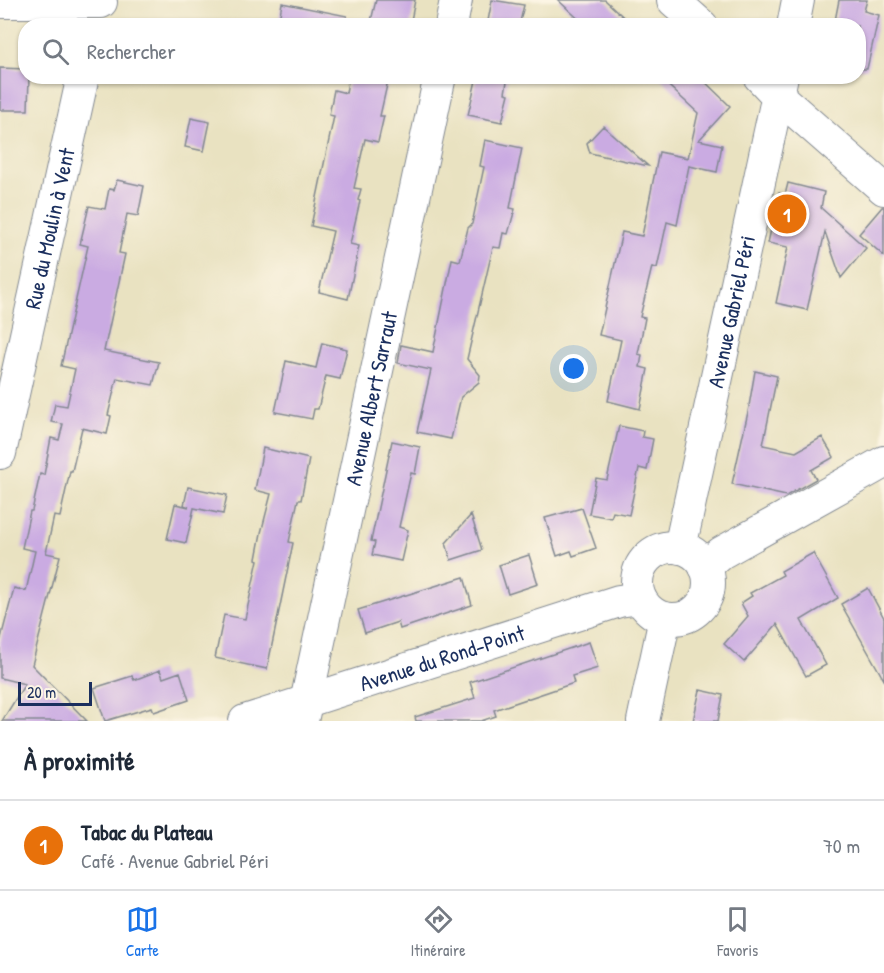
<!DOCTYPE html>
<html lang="fr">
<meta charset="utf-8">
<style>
body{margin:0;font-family:"Patrick Hand",sans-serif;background:#f2f2f3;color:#1f2937}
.scale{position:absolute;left:18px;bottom:15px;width:74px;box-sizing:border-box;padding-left:6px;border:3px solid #1b2f5e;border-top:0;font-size:16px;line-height:21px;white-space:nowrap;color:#1b2f5e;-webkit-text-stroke:4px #fcf5e5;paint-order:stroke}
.you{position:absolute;left:574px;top:369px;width:21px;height:21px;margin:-15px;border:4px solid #fff;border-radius:50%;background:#1a73e8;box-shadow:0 0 0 9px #1a73e833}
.badge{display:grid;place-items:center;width:39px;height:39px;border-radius:50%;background:#1a73e8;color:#fff;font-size:20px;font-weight:700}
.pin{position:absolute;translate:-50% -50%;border:3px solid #fff;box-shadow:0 2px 6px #0006}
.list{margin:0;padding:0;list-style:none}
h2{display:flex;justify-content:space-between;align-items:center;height:78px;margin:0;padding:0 24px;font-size:26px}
h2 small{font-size:20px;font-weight:400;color:#747a83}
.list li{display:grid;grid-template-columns:39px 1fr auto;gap:18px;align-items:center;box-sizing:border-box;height:90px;padding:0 24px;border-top:2px solid #e0e1e3}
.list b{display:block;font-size:22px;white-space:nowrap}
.list p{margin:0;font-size:20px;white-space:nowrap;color:#747a83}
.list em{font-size:20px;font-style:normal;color:#747a83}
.icon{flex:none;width:33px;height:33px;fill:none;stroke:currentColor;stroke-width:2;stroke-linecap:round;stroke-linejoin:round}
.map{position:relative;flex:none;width:884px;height:721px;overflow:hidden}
.search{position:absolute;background:#fff;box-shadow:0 2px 4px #0004;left:18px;right:18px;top:18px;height:66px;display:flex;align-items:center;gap:15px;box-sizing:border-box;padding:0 21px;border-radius:24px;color:#747a83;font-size:22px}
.sheet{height:168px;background:#fff}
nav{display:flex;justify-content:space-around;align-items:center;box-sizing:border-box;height:84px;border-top:2px solid #e0e1e3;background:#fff;font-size:16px;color:#747a83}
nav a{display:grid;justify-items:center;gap:3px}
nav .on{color:#1a73e8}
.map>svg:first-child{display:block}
</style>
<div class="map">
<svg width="884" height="721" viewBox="0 0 884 721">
<rect width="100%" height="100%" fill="#fcf5e5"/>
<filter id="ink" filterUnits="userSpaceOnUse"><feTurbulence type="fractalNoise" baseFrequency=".0167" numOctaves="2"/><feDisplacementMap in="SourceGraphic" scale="12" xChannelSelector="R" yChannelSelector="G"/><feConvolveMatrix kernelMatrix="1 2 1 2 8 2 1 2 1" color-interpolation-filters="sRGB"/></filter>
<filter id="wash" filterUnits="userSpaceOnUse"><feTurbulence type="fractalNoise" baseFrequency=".008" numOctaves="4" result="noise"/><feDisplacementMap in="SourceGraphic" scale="24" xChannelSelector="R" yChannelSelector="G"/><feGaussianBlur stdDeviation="1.35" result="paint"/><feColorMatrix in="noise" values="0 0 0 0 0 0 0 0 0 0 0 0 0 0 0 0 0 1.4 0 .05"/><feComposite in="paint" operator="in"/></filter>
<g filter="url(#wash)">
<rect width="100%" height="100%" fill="#e9e2c1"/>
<g id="blocks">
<path fill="#caabe2" d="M376,0H415L410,26H392L371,21Z
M492,0L524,5L519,26H487Z
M558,0H605L633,26H586Z
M839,0H867L864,11L879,15L867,69H858V26H834Z
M282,3L347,16L346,26H278Z
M0,68L26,69V76H29L28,110H0Z
M349,76H389L380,116H384L378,142L365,139L354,188L361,189L358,200L360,201L350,244L359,246L348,299L319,292L333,231L311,226L334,116L329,115L334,90L346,93Z
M477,76H508L505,93L509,94L502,122L468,115Z
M658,76H699L730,106L699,140L722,145L717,172L689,166L677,225L667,222L657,268L652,267L640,317L645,318L638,354L642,355L640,367L648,369L640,409L608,401L621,340L599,335L622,232L642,236L659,152L688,158L698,113Z
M191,118L210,122L204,151L185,147Z
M603,126L648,166L590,153L587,143Z
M485,140L522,148L510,208L515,209L508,234L503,233L500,248L493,247L467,359L480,375L479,382L461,397L451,439L417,432L431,370L398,363L401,345L433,352L452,259L460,261L468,228L472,224L484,167L480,166Z
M117,180L144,186L138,216L127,214L119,253L125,254L104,351L159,362L153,385L117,378L108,415L111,416L107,434L82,428L72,471H70L60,517L54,516L46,553L60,556L32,665L87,721H2L25,684L0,678V642L14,588L26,591L35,551L22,548L30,511H32L40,474L44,475L51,438L59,440L63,424L51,422L55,404L67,406L75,369L61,366L88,246L80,244L89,206L105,209L109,189L114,190Z
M788,183L824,192L821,208L866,248L841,278L825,232L807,310L776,303L788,247L768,243L779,193L785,195Z
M882,207H884V256L859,234Z
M322,343L347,349L340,379L326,376L318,409H314L312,419L275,412L286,361L316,368Z
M755,371L777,376L763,445L796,452L822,437L834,457L811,470L816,479L786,496L732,484L748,412Z
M619,426L643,431L642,437L653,439L647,470L639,468L629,515L613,512L611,518L589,514L596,478L607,480Z
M392,441L420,447L415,474L411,473L399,527L408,530L401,561L372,555L375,542L371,541Z
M263,448L309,459L301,500H298L289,542L293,543L267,669L215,658L224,615L245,619L258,560L256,559L261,533L271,494L255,490Z
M188,487L227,495L223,514L194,508L186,543L167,539L175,504L189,507L184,505Z
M582,508L596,548L573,556L571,551L557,556L545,518Z
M471,515L482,550L451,560L446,543Z
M813,553L838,598L801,620L826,665L806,676L777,624L744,662L724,644L748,616L741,603L752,596L750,593L783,575L781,571Z
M529,555L538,584L508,594L499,565Z
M464,577L472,605L400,629L398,622L365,633L358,610Z
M868,588L884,618V680L841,604Z
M589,642L598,668L572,676L574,683L494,710L496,716L481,721H416L415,717L475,698L470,682Z
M160,670L163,678L180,672L189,700L154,712L152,707L105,721L94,688L132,676L134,680Z
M700,690L723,695L718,721H693Z"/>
</g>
</g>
<g filter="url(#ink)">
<use href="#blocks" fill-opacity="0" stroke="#828890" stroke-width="1.5"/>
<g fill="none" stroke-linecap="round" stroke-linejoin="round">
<g stroke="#828890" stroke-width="34">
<g id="minor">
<path d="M673,0L702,26"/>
<path d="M0,2H101"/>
<path d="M451,26L456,0"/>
<path d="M793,26L798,0"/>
<path d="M759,76L778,96L884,189"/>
<path id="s1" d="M0,453L83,76"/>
<circle cx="673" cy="583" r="36"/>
<path id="s2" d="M680,548L782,76"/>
<path d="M705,567L721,553L884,462"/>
<path id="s3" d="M245,721L619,601L640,598"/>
<path id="s4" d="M302,721L440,76"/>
<path d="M643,721L665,618"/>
</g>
</g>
<use href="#minor" stroke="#fff" stroke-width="32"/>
</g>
</g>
<g text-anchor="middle" stroke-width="5" stroke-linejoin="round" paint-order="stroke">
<g font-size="22" fill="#1b2f5e" stroke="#fcf5e5">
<text dy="8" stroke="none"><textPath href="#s1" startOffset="230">Rue du Moulin à Vent</textPath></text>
<text dy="8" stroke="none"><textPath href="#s2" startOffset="242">Avenue Gabriel Péri</textPath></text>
<text dy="8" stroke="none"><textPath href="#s4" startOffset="330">Avenue Albert Sarraut</textPath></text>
<text dy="8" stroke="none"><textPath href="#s3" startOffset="207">Avenue du Rond-Point</textPath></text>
</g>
</g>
</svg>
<div class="scale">20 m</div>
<div class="you"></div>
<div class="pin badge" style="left:787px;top:214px;background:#e8710a">1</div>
<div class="search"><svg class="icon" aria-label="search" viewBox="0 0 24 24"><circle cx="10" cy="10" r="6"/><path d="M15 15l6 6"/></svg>Rechercher</div>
</div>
<section class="sheet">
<h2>À proximité<small></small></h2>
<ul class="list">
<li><span class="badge" style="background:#e8710a">1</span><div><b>Tabac du Plateau</b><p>Café · Avenue Gabriel Péri</p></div><em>70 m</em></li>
</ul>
</section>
<nav>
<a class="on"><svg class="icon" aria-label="map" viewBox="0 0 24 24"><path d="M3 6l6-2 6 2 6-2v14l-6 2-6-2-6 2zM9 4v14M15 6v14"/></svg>Carte</a>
<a><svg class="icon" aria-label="directions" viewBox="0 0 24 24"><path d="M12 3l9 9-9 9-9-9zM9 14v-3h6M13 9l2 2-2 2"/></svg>Itinéraire</a>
<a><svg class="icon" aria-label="saved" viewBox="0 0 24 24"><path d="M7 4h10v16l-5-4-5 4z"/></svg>Favoris</a>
</nav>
